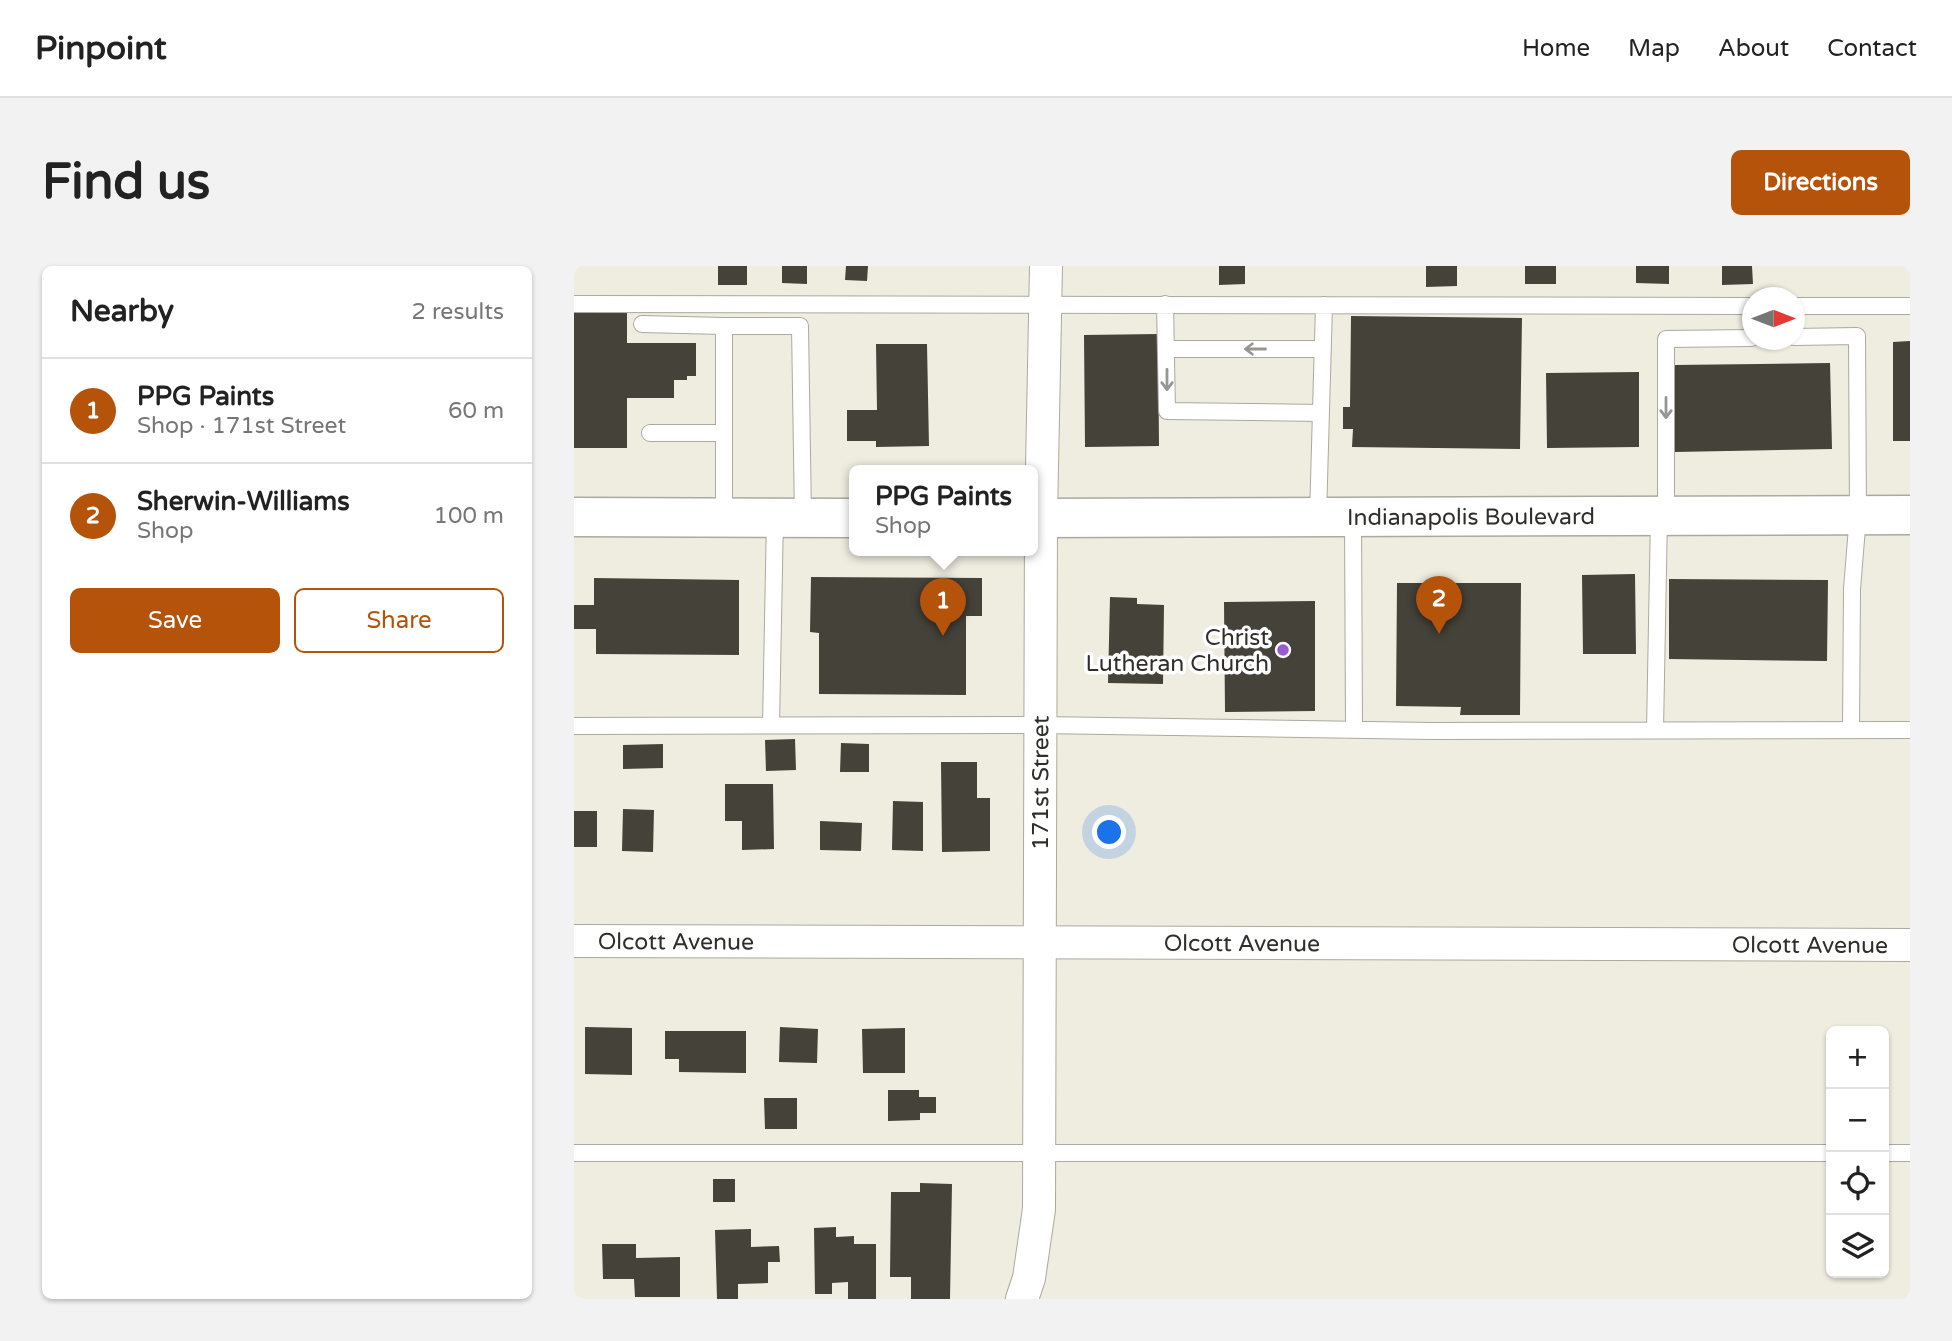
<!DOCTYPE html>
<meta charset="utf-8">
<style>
body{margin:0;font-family:"Varela Round",sans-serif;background:#f2f2f2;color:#222}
.controls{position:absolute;right:21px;bottom:21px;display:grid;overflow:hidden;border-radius:10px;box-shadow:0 2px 5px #0004}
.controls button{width:63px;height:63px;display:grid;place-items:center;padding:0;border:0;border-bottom:2px solid #e0e0e0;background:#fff;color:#222;font:35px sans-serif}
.compass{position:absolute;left:1168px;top:21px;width:63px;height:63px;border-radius:50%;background:#fff;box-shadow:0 2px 5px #0004;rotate:90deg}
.you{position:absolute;left:536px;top:567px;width:24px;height:24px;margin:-18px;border:5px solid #fff;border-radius:50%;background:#1a73e8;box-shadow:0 0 0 10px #1a73e833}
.badge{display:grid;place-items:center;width:46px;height:46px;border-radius:50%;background:#b45309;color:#fff;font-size:23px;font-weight:700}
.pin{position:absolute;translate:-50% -58px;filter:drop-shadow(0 2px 4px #0008)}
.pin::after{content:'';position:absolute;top:37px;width:24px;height:21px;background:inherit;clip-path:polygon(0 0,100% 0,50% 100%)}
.popup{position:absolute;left:275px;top:199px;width:189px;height:91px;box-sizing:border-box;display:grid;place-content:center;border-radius:10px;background:#fff;filter:drop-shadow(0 2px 5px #0005);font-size:23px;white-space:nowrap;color:#767676}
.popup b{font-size:26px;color:#222}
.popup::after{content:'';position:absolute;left:50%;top:100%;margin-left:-14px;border:14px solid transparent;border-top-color:#fff}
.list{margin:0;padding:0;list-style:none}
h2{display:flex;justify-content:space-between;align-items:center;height:91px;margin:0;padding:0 28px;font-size:30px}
h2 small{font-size:23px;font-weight:400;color:#767676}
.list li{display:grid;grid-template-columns:46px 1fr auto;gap:21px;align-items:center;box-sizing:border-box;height:105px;padding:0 28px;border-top:2px solid #e0e0e0}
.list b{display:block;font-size:26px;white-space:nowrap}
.list p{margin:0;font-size:23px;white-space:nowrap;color:#767676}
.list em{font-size:23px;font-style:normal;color:#767676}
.actions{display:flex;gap:14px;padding:21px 28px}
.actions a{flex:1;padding:16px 0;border:2px solid #b45309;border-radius:10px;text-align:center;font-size:24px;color:#b45309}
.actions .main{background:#b45309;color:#fff}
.icon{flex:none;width:38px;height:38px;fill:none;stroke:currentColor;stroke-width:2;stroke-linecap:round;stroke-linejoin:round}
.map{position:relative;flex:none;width:1336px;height:1033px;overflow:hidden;border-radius:10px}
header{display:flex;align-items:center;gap:42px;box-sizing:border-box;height:98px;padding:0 35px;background:#fff;border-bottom:2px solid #e0e0e0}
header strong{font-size:33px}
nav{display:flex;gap:38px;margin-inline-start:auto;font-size:24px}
.intro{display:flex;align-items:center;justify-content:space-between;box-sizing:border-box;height:168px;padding:0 42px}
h1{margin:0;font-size:49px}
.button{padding:18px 32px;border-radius:10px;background:#b45309;color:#fff;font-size:24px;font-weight:700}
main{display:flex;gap:42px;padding:0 42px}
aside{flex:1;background:#fff;border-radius:10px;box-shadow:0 2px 5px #0004}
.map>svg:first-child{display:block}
</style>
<header>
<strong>Pinpoint</strong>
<nav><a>Home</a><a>Map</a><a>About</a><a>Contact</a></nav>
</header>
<div class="intro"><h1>Find us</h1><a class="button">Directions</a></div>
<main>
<aside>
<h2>Nearby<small>2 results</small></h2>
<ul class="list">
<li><span class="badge">1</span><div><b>PPG Paints</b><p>Shop · 171st Street</p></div><em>60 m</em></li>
<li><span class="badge">2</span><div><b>Sherwin-Williams</b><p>Shop</p></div><em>100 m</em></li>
</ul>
<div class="actions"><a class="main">Save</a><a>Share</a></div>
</aside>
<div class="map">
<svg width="1336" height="1033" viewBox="0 0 1336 1033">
<rect width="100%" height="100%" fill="#efece0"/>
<path fill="#444239" d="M144,0H173V19H144Z
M208,0H233V18L208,17Z
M272,0H294L293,15L271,14Z
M645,0H671V18L645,19Z
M852,0H883V20L852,21Z
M951,0H982V18H951Z
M1062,0H1095V18L1062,17Z
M1148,0H1178L1179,18L1148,19Z
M0,45H53V77H122V110H113V114H100V132H53V182H0Z
M777,50L948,52L946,183L778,181L779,163H769V141H776Z
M584,68L585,180L511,181L510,69Z
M1336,75V175H1319V76Z
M302,78H353L355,180L302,181V175H273V144H303Z
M1256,97L1258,183L1101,186L1100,99Z
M1065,106V181L973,182L972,107Z
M1061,308L1062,388H1009L1008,309Z
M237,311L408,312V350H392V429L245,428V367L236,366Z
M20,312L165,314V389L22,388V363H0V339H20Z
M1095,313L1254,314L1253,395L1095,393Z
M823,317H947L946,449H886L887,441L822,440Z
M536,331L563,332V338L590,339L589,418L534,417Z
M741,335V445L651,446L650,336Z
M221,473L222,504L192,505L191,474Z
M267,477L295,478V506H266Z
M89,478V502L49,503V479Z
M367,496H403V532H416V585L368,586Z
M151,518H199L200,583L168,584V555H151Z
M319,535L349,536V585L318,584Z
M49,543L80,544L79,586L48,585Z
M0,545H23V581H0Z
M246,555L288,557L287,585L246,584Z
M11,761L58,762V809L11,808Z
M206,761L244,763L243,797L205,796Z
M331,762V807H289L288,763Z
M91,765H172V807L105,806V793H91Z
M314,824H345V831H362V847H346V854L314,855Z
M190,832H223V863H191Z
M139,913H161V936H139Z
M346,917L378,918L376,1033H337V1011H316L317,926H346Z
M262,961V971L280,970V978H302V1033H274V1016L258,1017V1028H241L240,962Z
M177,963V981L205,980L206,996H194V1017L164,1018V1033H143L141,964Z
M28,978H62V992L106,991V1031H61L60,1013H29Z"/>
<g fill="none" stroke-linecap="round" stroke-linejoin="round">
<g stroke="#aca99e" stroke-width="18">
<path id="lane" d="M0,38L1178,40
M591,38L593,145L747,147
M1220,40H1336
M68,58L150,60
M1220,71L1283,70L1284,249L1278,323L1277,464
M593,83H749
M76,167H150
M1092,250V73L1178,72
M150,251V60H226L229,251
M744,251L750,39
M779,251L780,464
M197,459L201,251
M0,460L466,459L858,465L1336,464
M1081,464L1085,250
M0,887H1257
M1310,887H1336"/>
</g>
<g stroke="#aca99e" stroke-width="34">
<g id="street">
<path id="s1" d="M0,675L1336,679"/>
<path id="s2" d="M448,1033L455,1012L465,943L467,252L472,0"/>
</g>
</g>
<g stroke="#aca99e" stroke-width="41">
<g id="primary">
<path d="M0,251L280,252"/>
<path id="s3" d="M458,252L1336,249"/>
</g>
</g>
<use href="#lane" stroke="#fff" stroke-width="16"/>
<use href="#street" stroke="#fff" stroke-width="32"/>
<use href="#primary" stroke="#fff" stroke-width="38"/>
</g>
<defs><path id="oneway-shaft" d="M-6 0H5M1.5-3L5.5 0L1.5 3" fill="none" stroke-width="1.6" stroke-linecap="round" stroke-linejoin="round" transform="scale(1.75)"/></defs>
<g stroke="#979694">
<use href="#oneway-shaft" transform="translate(681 83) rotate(180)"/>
<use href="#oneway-shaft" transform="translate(593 114) rotate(90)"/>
<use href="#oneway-shaft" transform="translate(1092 142) rotate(90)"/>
</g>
<circle fill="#9a5ad0" stroke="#fff" stroke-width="2.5" cx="709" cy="384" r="7"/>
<g text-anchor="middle" stroke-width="7" stroke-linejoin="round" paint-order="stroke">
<g font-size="23" fill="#2f2e2a" stroke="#fff">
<text dy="8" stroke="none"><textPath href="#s3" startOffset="439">Indianapolis Boulevard</textPath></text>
<text dy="8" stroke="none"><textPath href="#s2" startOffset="518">171st Street</textPath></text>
<text dy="8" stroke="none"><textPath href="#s1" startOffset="102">Olcott Avenue</textPath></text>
<text dy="8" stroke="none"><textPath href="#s1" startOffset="668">Olcott Avenue</textPath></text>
<text dy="8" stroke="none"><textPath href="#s1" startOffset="1236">Olcott Avenue</textPath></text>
</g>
<g font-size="23" fill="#2f2e2a" stroke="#fff" text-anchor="end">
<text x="695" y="379">Christ<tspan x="695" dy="26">Lutheran Church</tspan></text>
</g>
</g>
</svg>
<div class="controls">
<button>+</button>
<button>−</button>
<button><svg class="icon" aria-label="locate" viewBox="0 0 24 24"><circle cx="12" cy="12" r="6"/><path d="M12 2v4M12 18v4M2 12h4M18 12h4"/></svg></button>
<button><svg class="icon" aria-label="layers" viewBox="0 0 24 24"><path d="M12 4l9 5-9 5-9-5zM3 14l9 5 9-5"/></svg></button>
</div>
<svg class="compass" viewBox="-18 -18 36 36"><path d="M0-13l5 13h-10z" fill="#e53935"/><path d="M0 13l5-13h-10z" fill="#767676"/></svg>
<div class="you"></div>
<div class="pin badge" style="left:369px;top:370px">1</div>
<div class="popup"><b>PPG Paints</b>Shop</div>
<div class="pin badge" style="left:865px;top:368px">2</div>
</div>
</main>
